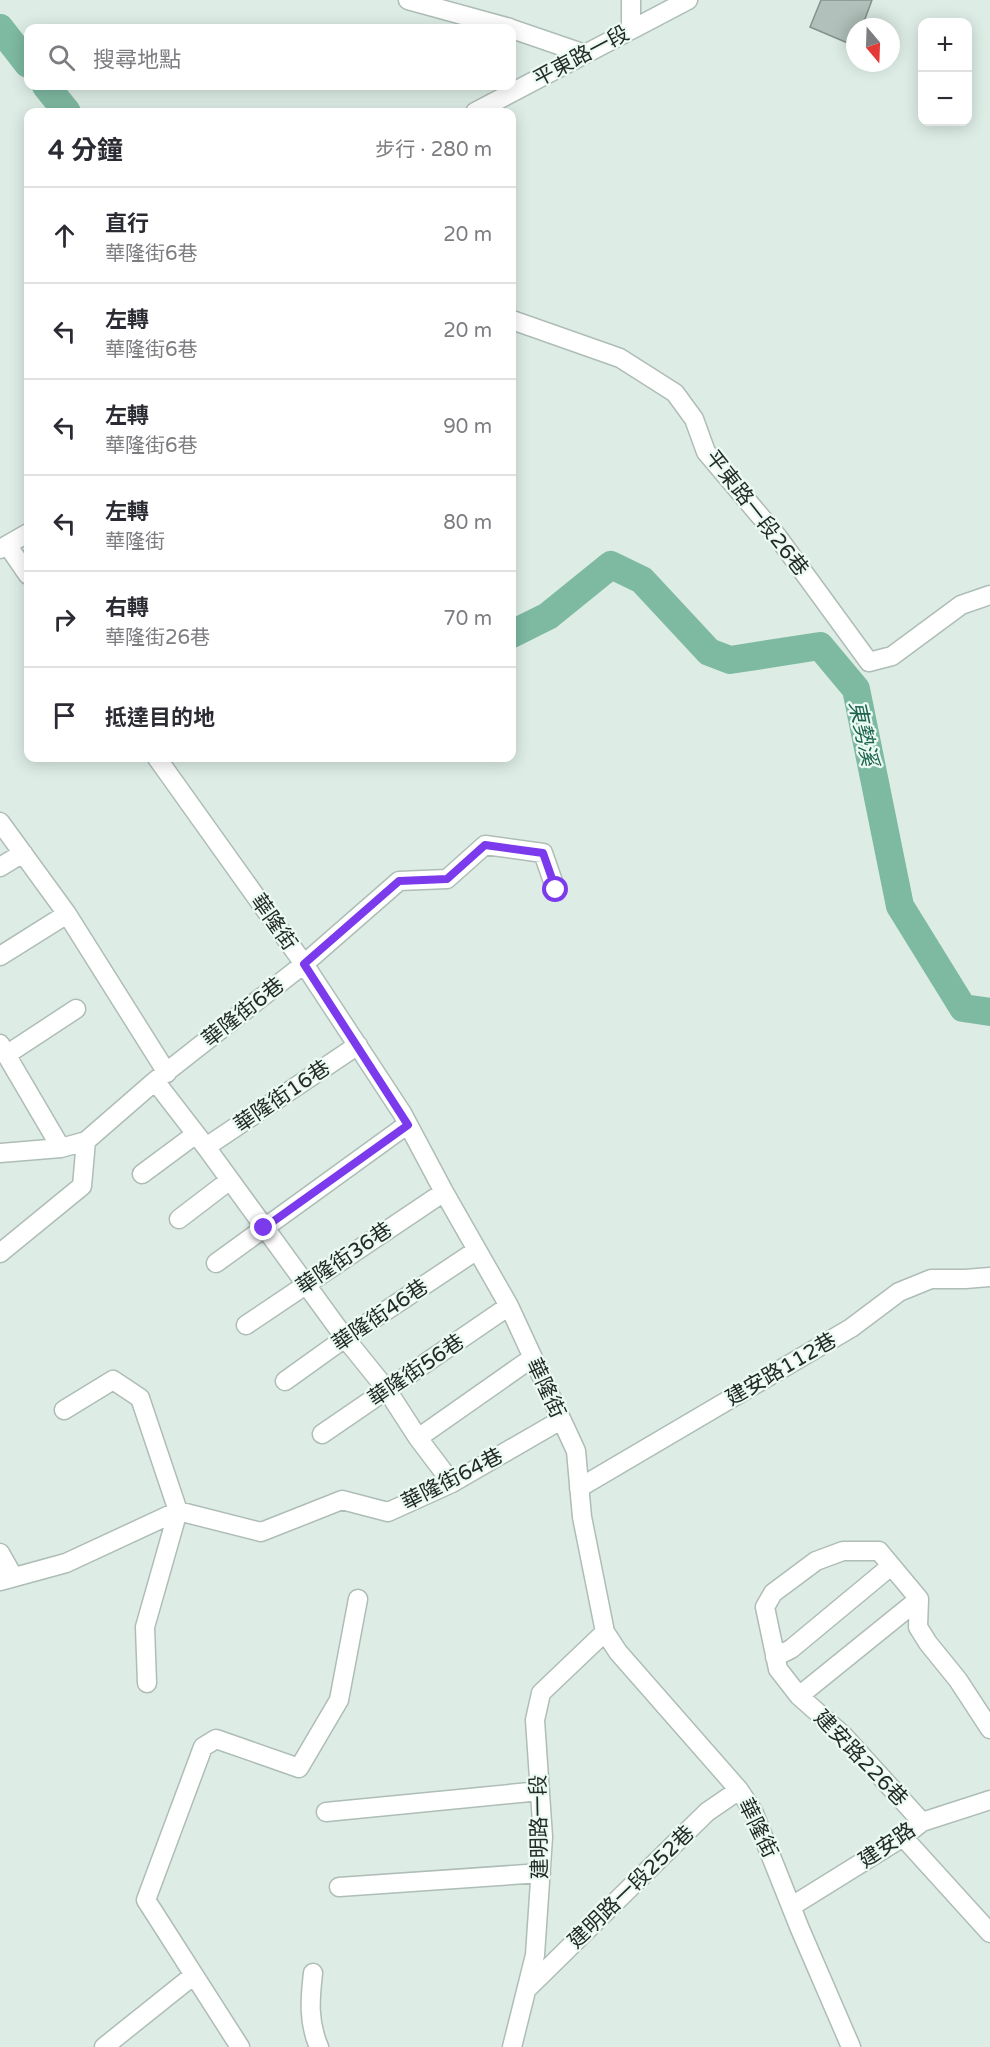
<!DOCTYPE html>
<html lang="zh-TW">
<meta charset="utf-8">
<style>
body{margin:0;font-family:"Varela Round","Noto Sans TC",sans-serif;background:#f7f7f7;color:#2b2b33}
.controls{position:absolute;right:18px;top:18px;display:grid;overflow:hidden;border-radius:12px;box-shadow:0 3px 15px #0003}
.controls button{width:54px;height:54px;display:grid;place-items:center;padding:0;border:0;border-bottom:2px solid #e1e1e2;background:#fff;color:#2b2b33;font:30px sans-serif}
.compass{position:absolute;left:846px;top:18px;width:54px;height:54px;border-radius:50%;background:#fff;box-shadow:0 3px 15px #0003;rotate:161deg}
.stop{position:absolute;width:18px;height:18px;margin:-14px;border:4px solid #7c3aed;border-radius:50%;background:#fff}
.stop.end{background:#7c3aed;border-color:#fff;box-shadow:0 2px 6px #0008}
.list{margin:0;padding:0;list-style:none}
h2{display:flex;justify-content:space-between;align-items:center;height:78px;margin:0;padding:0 24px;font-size:26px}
h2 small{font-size:20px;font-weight:400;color:#7c7c81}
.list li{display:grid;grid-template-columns:39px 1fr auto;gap:18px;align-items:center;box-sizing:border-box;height:96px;padding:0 24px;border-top:2px solid #e1e1e2}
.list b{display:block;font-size:22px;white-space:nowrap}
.list p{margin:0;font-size:20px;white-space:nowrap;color:#7c7c81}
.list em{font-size:20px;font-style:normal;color:#7c7c81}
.icon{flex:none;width:33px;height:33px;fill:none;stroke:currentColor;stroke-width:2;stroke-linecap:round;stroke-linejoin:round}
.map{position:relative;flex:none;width:990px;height:2047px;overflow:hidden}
.search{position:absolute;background:#fff;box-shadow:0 3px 15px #0003;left:24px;top:24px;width:492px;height:66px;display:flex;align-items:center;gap:15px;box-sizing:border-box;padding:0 21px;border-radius:12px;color:#7c7c81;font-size:22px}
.panel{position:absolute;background:#fff;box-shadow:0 3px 15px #0003;left:24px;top:108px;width:492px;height:654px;border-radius:12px}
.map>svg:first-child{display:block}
</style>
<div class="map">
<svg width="990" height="2047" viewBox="0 0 990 2047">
<rect width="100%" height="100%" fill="#ddede6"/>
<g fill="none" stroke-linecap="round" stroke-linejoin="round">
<path stroke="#7eb9a2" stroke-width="28" d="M0,28L28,64
M46,86L67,112
M512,634L548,616L611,565L642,580L709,652L730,660L820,646L856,689L900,906L963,1008L990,1012"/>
</g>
<path fill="#b1c0ba" stroke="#85938d" stroke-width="1.5" d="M821,0H872L862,27H855V46L810,27Z"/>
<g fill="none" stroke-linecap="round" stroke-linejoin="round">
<g stroke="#aebdb6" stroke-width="21">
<path id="minor" d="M408,0L510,28
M512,29L585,54
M631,30V0
M475,112L688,0
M512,320L620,358L675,393L694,419L706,452L777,536L869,662L892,656L961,605L990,595
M8,546L28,575
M0,549L28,533
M157,758L304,964L402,1113L444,1192L509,1306L576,1451L582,1517L605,1632L618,1652L739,1790L753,1811L800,1929L851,2047
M0,822L67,914L167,1073
M0,867L23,853
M0,956L67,914
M0,1044L61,1148
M6,1055L76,1009
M155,1081L206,1147L345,1338L387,1390L418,1438L452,1483
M206,1147L358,1045
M0,1153L61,1148L86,1141L155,1081L304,964L399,881L447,879L485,845L543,853L556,890
M142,1174L196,1134
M179,1219L230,1180
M0,1253L82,1186L86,1141
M216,1263L408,1124
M246,1325L444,1192
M285,1381L345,1338L477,1250
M64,1410L113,1380L140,1398L178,1511L145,1627L147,1683
M322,1434L509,1306
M418,1438L532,1358
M579,1488L851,1328L899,1292L931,1279H965L990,1277
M0,1553L13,1576
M0,1581L66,1563L178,1511L261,1532L342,1500L388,1512L452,1483L561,1420
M775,1657L791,1649L891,1566
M799,1696L919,1599
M326,1812L540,1791
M922,1822L843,1735L799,1696L778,1669L765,1607L773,1593L816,1561L843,1551H879L919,1599L918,1627L928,1643L958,1680L990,1729
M903,1837L990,1933
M339,1887L541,1873
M792,1906L903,1837L922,1822L990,1800
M313,1973C310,1999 308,2022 319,2047
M527,1989L707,1812L739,1790
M104,2047L194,1975
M240,2047L146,1900L203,1747L216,1739L299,1768L339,1700L358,1599
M512,2047L535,1955L543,1837L535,1720L541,1693L605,1632"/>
</g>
<use href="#minor" stroke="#fff" stroke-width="18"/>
</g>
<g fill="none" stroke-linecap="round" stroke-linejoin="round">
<path stroke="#7c3aed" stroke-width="8" d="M264,1228L408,1125L304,964L399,881L447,879L485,845L543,853L556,890"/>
</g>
<g text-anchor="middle" stroke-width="4.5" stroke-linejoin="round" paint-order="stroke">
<g font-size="21" fill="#242a27" stroke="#ebfaf3">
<text transform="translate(581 56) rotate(-28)" y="7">平東路一段</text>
<text transform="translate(757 513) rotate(52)" y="7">平東路一段26巷</text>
<text transform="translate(274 922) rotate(55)" y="7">華隆街</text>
<text transform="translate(243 1012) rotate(-38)" y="7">華隆街6巷</text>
<text transform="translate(282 1096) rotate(-34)" y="7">華隆街16巷</text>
<text transform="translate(344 1258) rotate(-34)" y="7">華隆街36巷</text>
<text transform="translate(380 1315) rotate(-34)" y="7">華隆街46巷</text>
<text transform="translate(781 1369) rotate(-30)" y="7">建安路112巷</text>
<text transform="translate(416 1370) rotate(-34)" y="7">華隆街56巷</text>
<text transform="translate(546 1388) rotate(65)" y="7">華隆街</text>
<text transform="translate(452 1479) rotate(-27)" y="7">華隆街64巷</text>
<text transform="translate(861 1758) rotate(46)" y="7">建安路226巷</text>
<text transform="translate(539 1827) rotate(-91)" y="7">建明路一段</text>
<text transform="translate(758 1828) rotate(64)" y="7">華隆街</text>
<text transform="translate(887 1845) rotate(-34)" y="7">建安路</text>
<text transform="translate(631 1887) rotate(-44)" y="7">建明路一段252巷</text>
</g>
<g font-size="22" font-style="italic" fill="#1d654e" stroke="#ebfaf3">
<text transform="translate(864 733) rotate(78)" y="8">東勢溪</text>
</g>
</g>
</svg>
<div class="controls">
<button>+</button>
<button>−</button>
</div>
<svg class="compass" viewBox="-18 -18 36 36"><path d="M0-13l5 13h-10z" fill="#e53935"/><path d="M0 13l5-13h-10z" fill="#7c7c81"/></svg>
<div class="stop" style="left:556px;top:890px"></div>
<div class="stop end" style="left:264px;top:1228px"></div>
<div class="search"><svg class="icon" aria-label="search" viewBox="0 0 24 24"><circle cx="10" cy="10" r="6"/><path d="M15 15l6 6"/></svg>搜尋地點</div>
<section class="panel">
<h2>4 分鐘<small>步行 · 280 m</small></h2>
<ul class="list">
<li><svg class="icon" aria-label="ahead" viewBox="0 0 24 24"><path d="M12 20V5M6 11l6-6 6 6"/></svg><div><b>直行</b><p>華隆街6巷</p></div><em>20 m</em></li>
<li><svg class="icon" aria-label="left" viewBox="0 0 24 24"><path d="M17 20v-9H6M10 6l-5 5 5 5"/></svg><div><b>左轉</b><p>華隆街6巷</p></div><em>20 m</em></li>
<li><svg class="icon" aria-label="left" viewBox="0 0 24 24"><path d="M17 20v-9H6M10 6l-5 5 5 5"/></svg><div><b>左轉</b><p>華隆街6巷</p></div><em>90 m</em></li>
<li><svg class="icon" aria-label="left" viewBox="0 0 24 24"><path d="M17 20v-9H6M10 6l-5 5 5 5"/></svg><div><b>左轉</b><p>華隆街</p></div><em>80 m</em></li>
<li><svg class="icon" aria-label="right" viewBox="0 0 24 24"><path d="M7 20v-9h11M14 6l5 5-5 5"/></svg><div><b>右轉</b><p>華隆街26巷</p></div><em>70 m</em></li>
<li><svg class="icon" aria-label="arrive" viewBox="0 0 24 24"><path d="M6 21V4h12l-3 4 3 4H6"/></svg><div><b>抵達目的地</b></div></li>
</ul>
</section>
</div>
